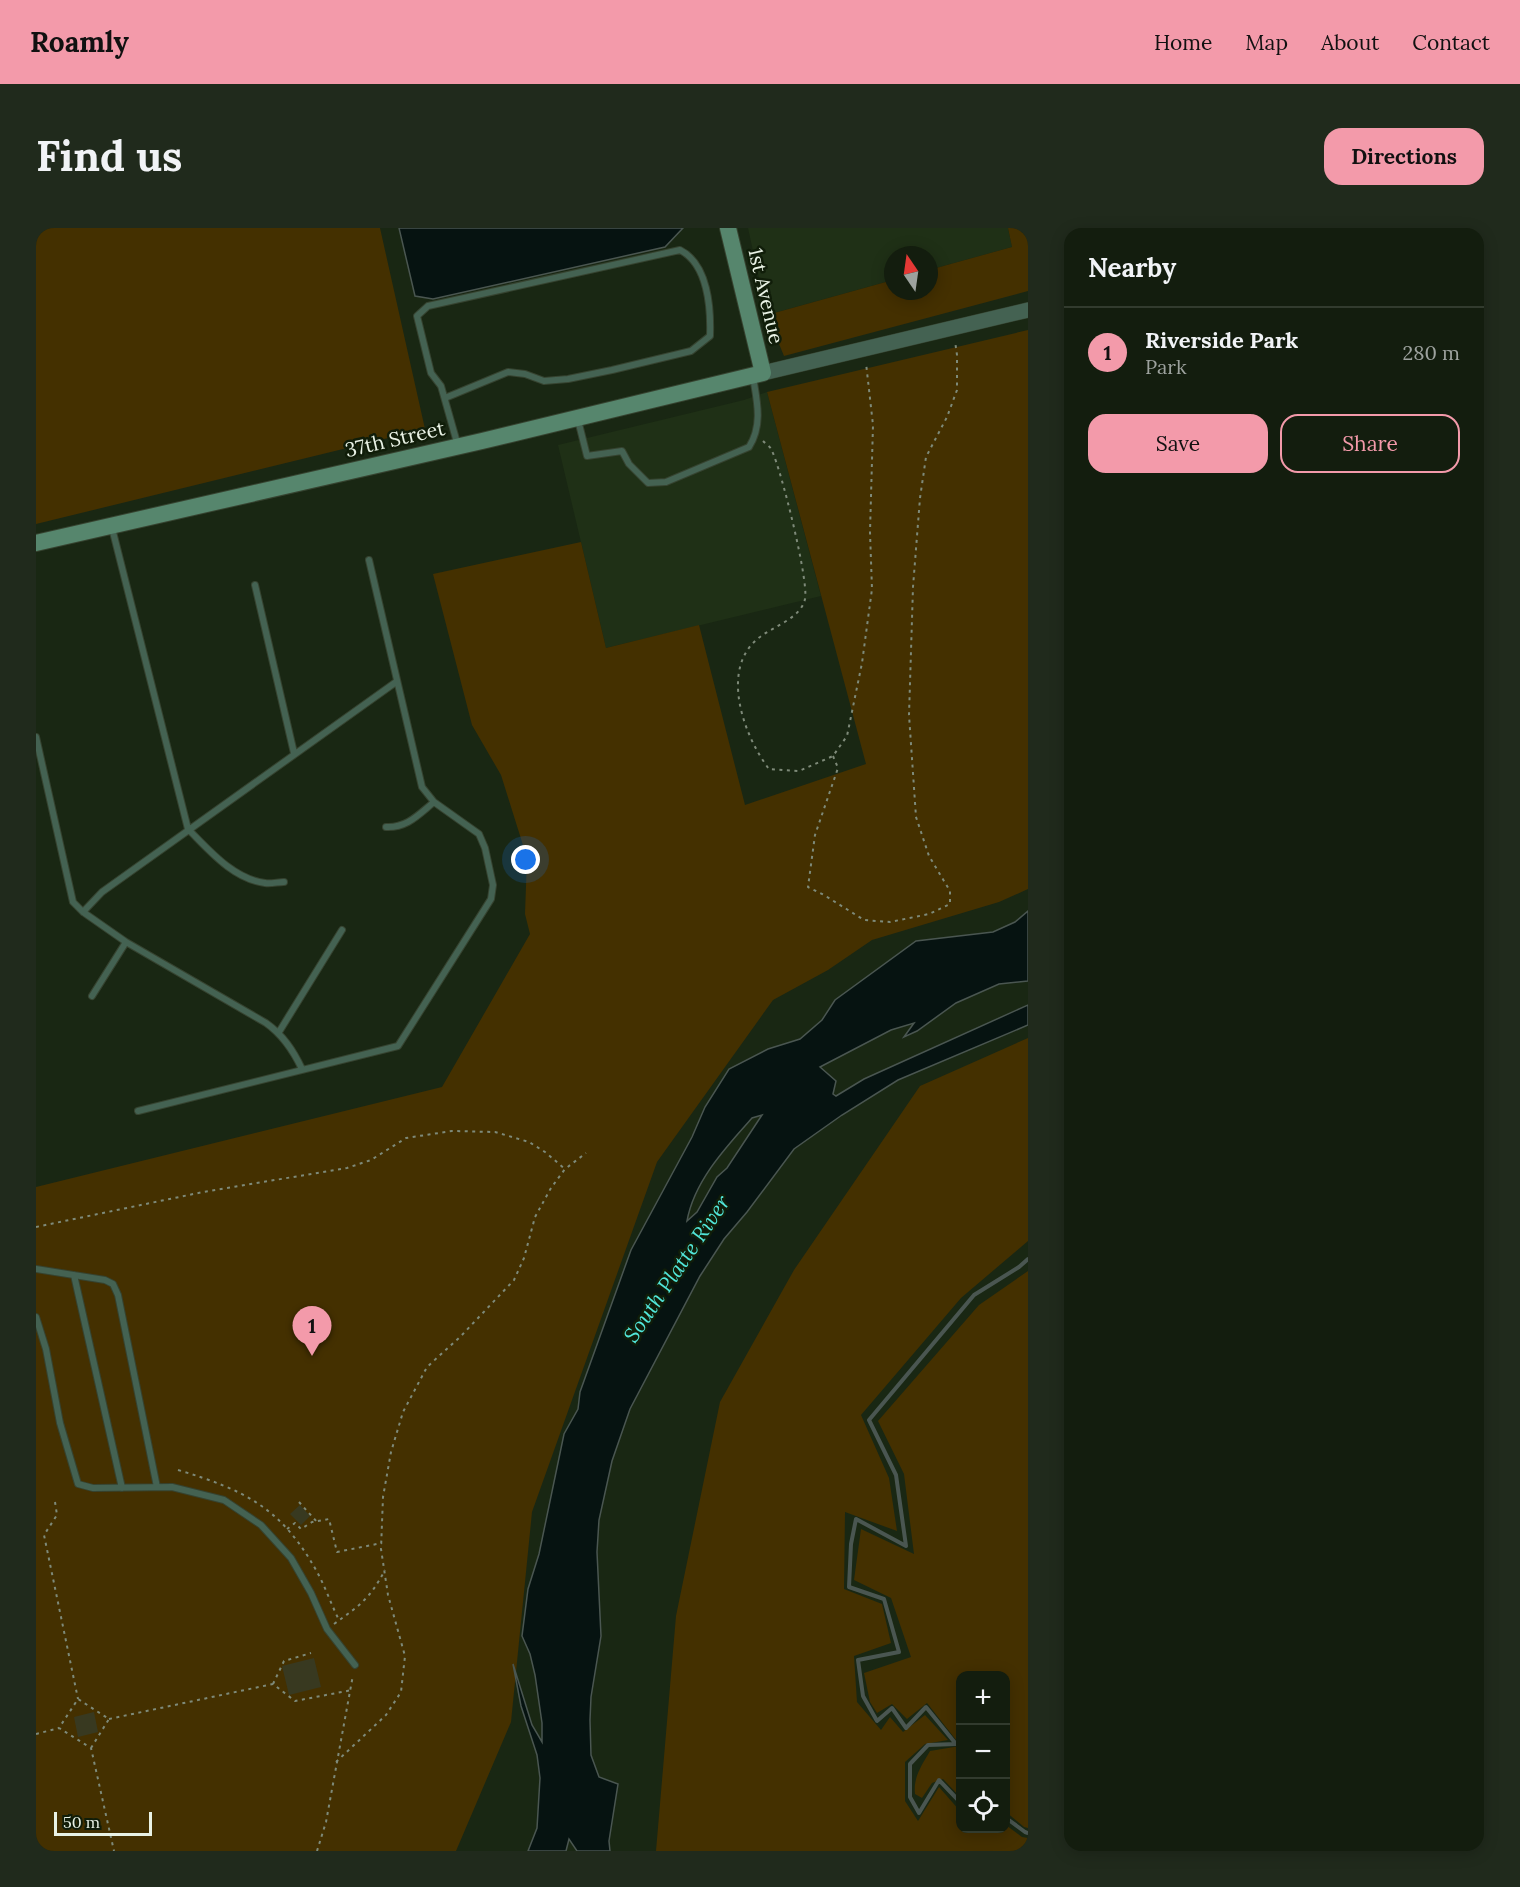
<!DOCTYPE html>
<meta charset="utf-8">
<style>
body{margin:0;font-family:Lora,serif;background:#202a1c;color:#f1f3f6}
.controls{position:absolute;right:18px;bottom:18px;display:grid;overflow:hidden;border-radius:12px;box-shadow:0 3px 15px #0003}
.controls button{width:54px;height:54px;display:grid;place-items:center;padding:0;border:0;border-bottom:2px solid #323b2e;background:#131d0e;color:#f1f3f6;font:30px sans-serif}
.compass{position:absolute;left:848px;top:18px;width:54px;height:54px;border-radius:50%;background:#131d0e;box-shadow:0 3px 15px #0003;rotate:347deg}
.scale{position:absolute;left:18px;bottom:15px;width:98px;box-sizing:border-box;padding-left:6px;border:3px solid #e9f2e5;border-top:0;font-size:16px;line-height:21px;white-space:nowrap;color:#e9f2e5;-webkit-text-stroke:4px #101d09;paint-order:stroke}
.you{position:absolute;left:490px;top:632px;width:21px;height:21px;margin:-15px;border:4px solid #fff;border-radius:50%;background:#1a73e8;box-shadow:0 0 0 9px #1a73e833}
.badge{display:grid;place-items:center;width:39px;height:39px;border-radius:50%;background:#f39aaa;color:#111;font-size:20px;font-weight:700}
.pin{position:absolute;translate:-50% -50px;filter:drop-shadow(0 2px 3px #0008)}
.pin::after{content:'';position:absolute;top:32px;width:21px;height:18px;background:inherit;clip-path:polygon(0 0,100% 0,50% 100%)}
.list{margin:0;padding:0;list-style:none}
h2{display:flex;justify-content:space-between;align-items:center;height:78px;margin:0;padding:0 24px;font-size:26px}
h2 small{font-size:20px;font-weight:400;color:#9da29e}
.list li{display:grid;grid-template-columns:39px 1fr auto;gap:18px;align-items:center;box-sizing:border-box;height:90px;padding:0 24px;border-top:2px solid #323b2e}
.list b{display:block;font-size:22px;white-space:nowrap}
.list p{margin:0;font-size:20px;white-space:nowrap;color:#9da29e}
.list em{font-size:20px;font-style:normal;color:#9da29e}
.actions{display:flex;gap:12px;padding:18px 24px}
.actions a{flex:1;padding:14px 0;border:2px solid #f39aaa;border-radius:18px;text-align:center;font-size:21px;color:#f39aaa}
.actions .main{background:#f39aaa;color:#111}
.icon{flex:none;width:33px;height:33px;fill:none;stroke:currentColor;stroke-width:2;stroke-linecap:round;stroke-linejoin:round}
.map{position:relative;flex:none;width:992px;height:1623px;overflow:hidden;border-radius:18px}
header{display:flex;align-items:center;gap:36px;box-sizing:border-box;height:84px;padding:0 30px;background:#f39aaa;color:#111}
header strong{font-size:28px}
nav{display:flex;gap:33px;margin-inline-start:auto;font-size:21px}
.intro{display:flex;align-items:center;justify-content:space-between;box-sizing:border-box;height:144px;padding:0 36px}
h1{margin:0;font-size:42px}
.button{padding:15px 27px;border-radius:18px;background:#f39aaa;color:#111;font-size:21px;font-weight:700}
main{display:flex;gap:36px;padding:0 36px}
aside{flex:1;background:#131d0e;border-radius:18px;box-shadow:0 3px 15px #0003}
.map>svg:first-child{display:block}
</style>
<header>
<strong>Roamly</strong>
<nav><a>Home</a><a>Map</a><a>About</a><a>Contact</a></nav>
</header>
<div class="intro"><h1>Find us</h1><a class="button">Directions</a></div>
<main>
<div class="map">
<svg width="992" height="1623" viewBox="0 0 992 1623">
<rect width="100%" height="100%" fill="#192713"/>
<path fill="#1f3016" d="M712,0H972L976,19L893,42V27H857V52L731,87Z
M731,164L785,368L570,420L522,217L708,172Z"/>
<path fill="#443000" d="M0,0H344L389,201L0,296Z
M972,0H992V63L748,128L731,87L857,52V63H893V42L976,19Z
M992,102V661L963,674L836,712L792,742L737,772L621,934L496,1284L475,1494L420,1623H0V959L406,859L494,706L489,686L491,630L465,547L436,497L397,346L545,314L570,420L663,397L709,577L830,536L731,164Z
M992,810V1013L925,1070L825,1187L853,1250L861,1303L809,1284L808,1361L846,1376L855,1415L818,1428L821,1474L845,1502L854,1489L867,1504L889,1487L912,1512L889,1516L869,1534V1573L882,1593L903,1559L924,1583V1600H970V1597L986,1609L992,1610V1623H620L640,1388L684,1174L758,1042L884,858Z
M992,1043V1600L988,1599L970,1584V1448H924V1517L891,1475L871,1491L856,1476L841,1485L834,1474L828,1445L875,1429L855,1370L818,1352L825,1301L878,1326L868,1246L842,1193L943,1077Z
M924,1518V1569L907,1551L896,1555L886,1570L879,1566C877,1549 886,1537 894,1523Z"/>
<path fill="#061311" stroke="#4a5651" stroke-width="1.5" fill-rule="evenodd" d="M363,0H647L629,19L397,71L379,68Z
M992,683V753L963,756L920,775L881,803L868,809L878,795L855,802L784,839L800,853L797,866L800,868L828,851L992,777V797L862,852L806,887L758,921L711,984L688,1011L664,1048L594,1181L576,1233L563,1292L561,1324L565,1408L555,1469L554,1492L555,1527L563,1549L582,1556L573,1613L574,1623H541L533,1611L530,1623H492L501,1600L504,1550L501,1527L485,1478L477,1436L496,1497L506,1514V1495L499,1447L494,1426L486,1408L492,1361L503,1326L528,1206L542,1181L544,1164L595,1022L656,909L669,879L693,841L732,821L764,811L786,792L799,772L880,713L957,704L979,694ZM726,887L691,940L681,949L661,984L651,993C658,953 690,919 716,890Z"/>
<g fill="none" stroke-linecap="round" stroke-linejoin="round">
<path stroke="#4a5651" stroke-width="4" d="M924,1574L903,1552L883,1585L874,1569V1536L892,1517L920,1516L890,1479L870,1500L856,1480L841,1493L827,1468L822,1432L863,1424L848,1371L813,1359L815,1316L820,1291L870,1318L860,1247L833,1192L938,1067L983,1039L992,1031
M970,1590L989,1604L992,1605"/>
</g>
<path fill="#383920" d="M264,1277L274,1288L265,1297L254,1286Z
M278,1430L285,1459L253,1467L246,1438Z
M58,1484L62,1504L42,1509L38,1489Z"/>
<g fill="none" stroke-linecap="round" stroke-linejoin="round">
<g stroke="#364330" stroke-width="8">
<path id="service" d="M409,170L472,144L489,146L508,153L532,151L576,142L655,123L674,108C675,80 672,36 644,22L392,78L381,88L395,145L405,158L422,218
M542,192L551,228L586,223L593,236L612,255L630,254L713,219C727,197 721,173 717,149
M76,300L152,601C173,622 197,651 229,655C235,656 242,654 248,654
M219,357L258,525
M0,509L37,674L47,684L90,714L230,795C247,807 257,822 266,841
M350,599C371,600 382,587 398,574
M47,684L66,664L360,454
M56,768L90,714
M243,804L306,702
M102,883L362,818L455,671L457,657L449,620L443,606L398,574L386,559L333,332
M0,1041L69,1052L77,1056L82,1067L121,1259
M38,1047L86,1260
M0,1089L10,1121L24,1195L42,1256L57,1260L136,1259L188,1272L225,1297L255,1330L275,1365L291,1401L319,1437"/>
</g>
<g stroke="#364330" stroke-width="16">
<path id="tertiary" d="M727,145L992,82"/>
</g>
<g stroke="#364330" stroke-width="18">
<path id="secondary" d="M0,315L446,213L727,145L692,0"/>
</g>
<path stroke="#7e8a79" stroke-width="2" stroke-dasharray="3 4.5" stroke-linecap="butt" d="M727,213C730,216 735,219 736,223C745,241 773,353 769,371C765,390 738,398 724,409C683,439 707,507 733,541L763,543L797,528L811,508L826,435L836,361L834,304L837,197L830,135
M797,528L802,540L779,607L772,659L788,667L828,692L854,694L893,686L914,676V663L893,628L880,589L873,487L877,359L884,270L890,229L911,189L921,162V127L919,113
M0,999L167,964L311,940L335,932L370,910L416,903L459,904L493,914L509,924L529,941
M142,1242C209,1262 245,1280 280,1342C289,1358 295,1376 303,1392
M19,1274L21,1287L8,1307L42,1471
M263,1274L281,1294
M251,1301L259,1295L265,1301L276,1294L293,1291L301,1324L346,1315
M298,1396C324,1377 333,1372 349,1342
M237,1456L248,1433L275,1425
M73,1491L237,1456L259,1473L316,1462
M0,1506L23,1500
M55,1520L73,1491L42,1471L23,1500L55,1520L78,1623
M300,1534L350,1487L365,1464L369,1428L352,1367L345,1321L347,1269L355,1224L367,1184L391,1139L425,1108L478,1052L488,1030L499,989L515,960L529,941L550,925
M281,1623L290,1594L317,1447"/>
<use href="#service" stroke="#446252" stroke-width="6"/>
<use href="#tertiary" stroke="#446252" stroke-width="15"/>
<use href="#secondary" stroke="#56866d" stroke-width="16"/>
</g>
<g text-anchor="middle" stroke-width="5" stroke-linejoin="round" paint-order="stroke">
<g font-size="20" fill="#e9f2e5" stroke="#101d09">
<text transform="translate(730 68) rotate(77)" y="7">1st Avenue</text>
<text transform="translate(359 211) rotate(-13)" y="7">37th Street</text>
</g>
<g font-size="21" font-style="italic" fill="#51e6d9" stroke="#101d09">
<text transform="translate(641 1041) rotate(-56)" y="7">South Platte River</text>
</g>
</g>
</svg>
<div class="controls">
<button>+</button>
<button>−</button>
<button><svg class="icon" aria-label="locate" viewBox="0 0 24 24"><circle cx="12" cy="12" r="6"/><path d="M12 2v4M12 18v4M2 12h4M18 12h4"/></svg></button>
</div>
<svg class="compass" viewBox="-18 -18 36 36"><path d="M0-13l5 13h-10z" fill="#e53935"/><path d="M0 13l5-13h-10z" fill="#9da29e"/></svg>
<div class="scale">50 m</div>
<div class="you"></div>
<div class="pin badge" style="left:276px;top:1128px">1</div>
</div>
<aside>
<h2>Nearby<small></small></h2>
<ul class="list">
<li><span class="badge">1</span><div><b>Riverside Park</b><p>Park</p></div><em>280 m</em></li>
</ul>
<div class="actions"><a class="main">Save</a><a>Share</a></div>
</aside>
</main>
